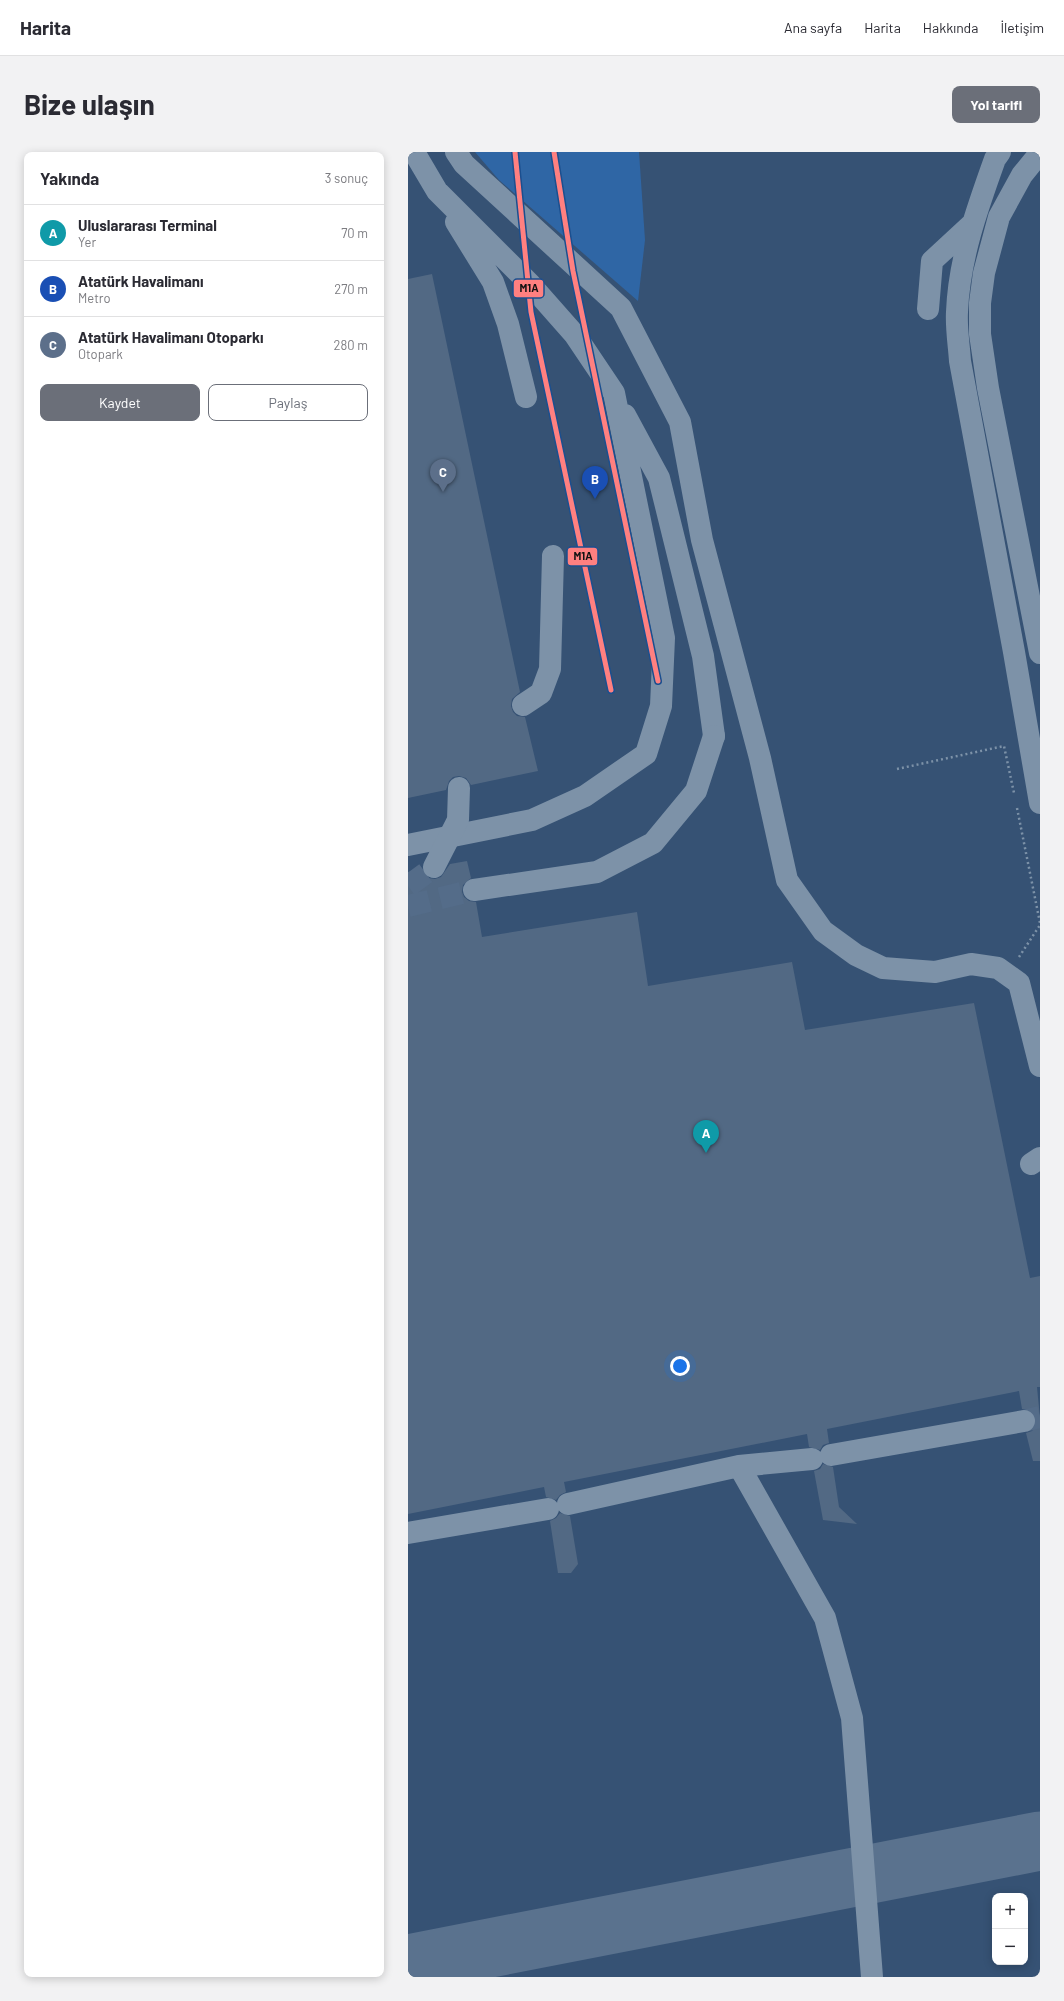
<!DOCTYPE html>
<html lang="tr">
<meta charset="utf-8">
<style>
body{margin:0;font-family:Barlow,sans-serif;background:#f2f2f3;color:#2b2b33}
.controls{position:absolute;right:12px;bottom:12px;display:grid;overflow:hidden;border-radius:8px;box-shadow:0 2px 10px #0003}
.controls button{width:36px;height:36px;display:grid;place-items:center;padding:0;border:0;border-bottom:1px solid #e1e1e2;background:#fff;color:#2b2b33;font:20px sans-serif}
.you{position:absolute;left:272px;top:1214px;width:14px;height:14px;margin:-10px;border:3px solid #fff;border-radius:50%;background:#1a73e8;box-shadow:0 0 0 6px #1a73e833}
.badge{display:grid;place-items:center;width:26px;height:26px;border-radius:50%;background:#6b6f79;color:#fff;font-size:13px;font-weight:700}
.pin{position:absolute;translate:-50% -33px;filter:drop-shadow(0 1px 2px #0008)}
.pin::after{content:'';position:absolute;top:21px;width:14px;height:12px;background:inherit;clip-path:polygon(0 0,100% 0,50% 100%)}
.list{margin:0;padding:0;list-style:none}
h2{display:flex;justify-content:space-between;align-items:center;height:52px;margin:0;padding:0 16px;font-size:17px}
h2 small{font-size:13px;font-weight:400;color:#7c7c81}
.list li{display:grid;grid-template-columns:26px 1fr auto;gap:12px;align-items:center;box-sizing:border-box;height:56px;padding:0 16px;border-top:1px solid #e1e1e2}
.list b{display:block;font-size:15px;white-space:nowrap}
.list p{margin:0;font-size:13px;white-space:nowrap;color:#7c7c81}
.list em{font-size:13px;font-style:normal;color:#7c7c81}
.actions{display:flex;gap:8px;padding:12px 16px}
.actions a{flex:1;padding:9px 0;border:1px solid #6b6f79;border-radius:8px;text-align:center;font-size:14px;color:#6b6f79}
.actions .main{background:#6b6f79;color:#fff}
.map{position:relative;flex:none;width:632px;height:1825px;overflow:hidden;border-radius:8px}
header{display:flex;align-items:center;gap:24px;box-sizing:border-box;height:56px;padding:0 20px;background:#fff;border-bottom:1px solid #e1e1e2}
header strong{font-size:19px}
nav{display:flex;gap:22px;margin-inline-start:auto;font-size:14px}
.intro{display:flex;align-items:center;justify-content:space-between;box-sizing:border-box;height:96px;padding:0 24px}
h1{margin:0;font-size:28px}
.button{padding:10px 18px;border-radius:8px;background:#6b6f79;color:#fff;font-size:14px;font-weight:700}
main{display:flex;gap:24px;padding:0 24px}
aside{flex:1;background:#fff;border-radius:8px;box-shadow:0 2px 10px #0003}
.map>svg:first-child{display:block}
</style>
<header>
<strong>Harita</strong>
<nav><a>Ana sayfa</a><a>Harita</a><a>Hakkında</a><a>İletişim</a></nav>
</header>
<div class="intro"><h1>Bize ulaşın</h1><a class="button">Yol tarifi</a></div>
<main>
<aside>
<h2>Yakında<small>3 sonuç</small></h2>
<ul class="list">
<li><span class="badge" style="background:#0f9aa8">A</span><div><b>Uluslararası Terminal</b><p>Yer</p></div><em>70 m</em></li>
<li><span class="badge" style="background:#1a4fb4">B</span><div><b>Atatürk Havalimanı</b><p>Metro</p></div><em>270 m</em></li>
<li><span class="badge" style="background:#5c6f8a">C</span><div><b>Atatürk Havalimanı Otoparkı</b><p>Otopark</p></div><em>280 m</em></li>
</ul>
<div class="actions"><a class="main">Kaydet</a><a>Paylaş</a></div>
</aside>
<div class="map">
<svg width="632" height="1825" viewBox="0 0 632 1825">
<rect width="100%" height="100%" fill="#365274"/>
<path fill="#2f66a5" d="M67,0H231L237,88L230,149L91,28Z"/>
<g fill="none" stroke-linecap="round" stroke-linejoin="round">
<path stroke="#5a728e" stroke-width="59" d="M0,1812L632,1689"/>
</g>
<path fill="#526984" d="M24,122L112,540L104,547L103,554L105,560L109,564L117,565L130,619L63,633L58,626L51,624L45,625L41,629L38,638L0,646V127Z
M59,709L63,726L55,733L54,740L56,745L61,749L68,750L74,785L229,760L240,834L384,810L397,878L566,851L622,1126L632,1124V1235H629L632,1266V1309H625L618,1281L624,1279L628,1274V1266L625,1261L621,1257H614L611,1239L419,1277L421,1291L415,1293L412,1298L401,1295L399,1282L156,1330L158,1340L152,1343L148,1348L138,1345L136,1335L0,1362V720L14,717L20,726L27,727L33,725L42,712Z
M415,1312L425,1315L431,1355L449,1372L415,1368L406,1319L412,1317Z
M152,1361L162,1364L170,1412L163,1421H150L142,1369L148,1366Z"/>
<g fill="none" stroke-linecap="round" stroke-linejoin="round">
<path stroke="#546c89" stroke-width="22" stroke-dasharray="22 11" stroke-linecap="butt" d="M0,734L26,715
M0,754L66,738
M616,1269L632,1265"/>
<path stroke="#7d92a8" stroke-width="2.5" stroke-dasharray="2 3" stroke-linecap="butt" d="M489,617L596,594L606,641
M609,656L632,771
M611,805L632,773"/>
<path stroke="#7d92a8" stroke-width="22" d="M48,0L56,12L213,156L272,270L294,388L352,606L379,728L415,779L448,803L475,816L527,820L563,812L590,816L611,831L632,914
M592,0L587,7C569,57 551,107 549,160C548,176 551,193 552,209L606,500L632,651
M632,1L614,23L591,65L576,121L572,151V182L580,236L632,501
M48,70L85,130L100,172L118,245
M520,157L524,109L564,72
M217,263L251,326L295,504L306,584
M115,553L133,541L142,517L145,404
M0,693L124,668L177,644L238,602L253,554L256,486L206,241L167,183L122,132L29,39L6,0
M623,1012L632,1006
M423,1303L616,1269
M331,1314L417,1466L444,1566L464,1825
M160,1352L331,1314L404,1307
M0,1381L140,1357"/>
<path stroke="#7d92a8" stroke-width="22" d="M26,715L50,668L51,636
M66,738L189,720L245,691L288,639L306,584"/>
<g stroke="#1b4f8f" stroke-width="8">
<path id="metro-1" d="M107,0L123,160L203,538
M146,0L165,119L250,529"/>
</g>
<use href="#metro-1" stroke="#ff8080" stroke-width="5"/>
</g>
<g stroke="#1b4f8f" stroke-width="1.5">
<rect x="105" y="127" width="31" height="19" rx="4" fill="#ff8080"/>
<rect x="159" y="395" width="31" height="19" rx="4" fill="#ff8080"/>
</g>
<g font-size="11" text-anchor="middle" font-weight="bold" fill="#111">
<text x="121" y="140">M1A</text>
<text x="175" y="408">M1A</text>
</g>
</svg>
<div class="controls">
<button>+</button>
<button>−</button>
</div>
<div class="you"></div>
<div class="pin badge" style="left:298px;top:1001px;background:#0f9aa8">A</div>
<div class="pin badge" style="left:187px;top:347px;background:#1a4fb4">B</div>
<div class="pin badge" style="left:35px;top:340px;background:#5c6f8a">C</div>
</div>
</main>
